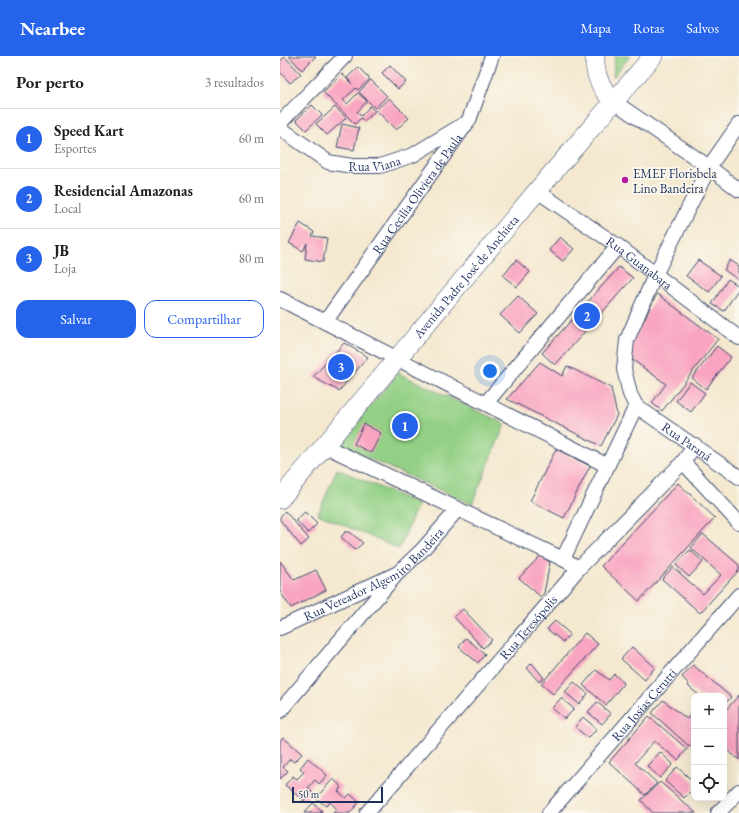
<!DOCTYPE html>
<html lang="pt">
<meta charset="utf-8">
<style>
body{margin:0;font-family:"EB Garamond",serif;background:#f6f6f6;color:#202124}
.controls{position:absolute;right:12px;bottom:12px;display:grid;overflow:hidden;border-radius:8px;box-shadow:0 4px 16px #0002}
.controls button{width:36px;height:36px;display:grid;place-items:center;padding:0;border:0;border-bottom:1px solid #e0e0e0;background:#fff;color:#202124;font:20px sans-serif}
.scale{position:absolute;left:12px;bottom:10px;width:91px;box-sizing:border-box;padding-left:4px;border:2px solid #1b2f5e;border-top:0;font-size:11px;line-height:14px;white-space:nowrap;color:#1b2f5e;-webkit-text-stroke:3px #fbf7ec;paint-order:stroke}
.you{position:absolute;left:210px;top:315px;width:14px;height:14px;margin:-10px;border:3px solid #fff;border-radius:50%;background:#1a73e8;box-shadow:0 0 0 6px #1a73e833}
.badge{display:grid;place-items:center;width:26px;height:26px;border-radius:50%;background:#2563eb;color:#fff;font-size:13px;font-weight:700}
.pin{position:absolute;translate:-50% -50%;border:2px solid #fff;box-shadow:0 1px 4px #0006}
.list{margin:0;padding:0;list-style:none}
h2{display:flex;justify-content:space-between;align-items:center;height:52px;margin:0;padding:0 16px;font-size:17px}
h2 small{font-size:13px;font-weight:400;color:#757577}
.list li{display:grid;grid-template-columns:26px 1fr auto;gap:12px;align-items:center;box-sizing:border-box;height:60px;padding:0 16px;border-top:1px solid #e0e0e0}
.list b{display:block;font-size:15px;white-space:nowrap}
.list p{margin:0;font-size:13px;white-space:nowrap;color:#757577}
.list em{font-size:13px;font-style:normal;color:#757577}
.actions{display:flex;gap:8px;padding:12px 16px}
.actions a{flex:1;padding:9px 0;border:1px solid #2563eb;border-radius:12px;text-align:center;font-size:14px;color:#2563eb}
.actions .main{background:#2563eb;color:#fff}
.icon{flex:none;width:22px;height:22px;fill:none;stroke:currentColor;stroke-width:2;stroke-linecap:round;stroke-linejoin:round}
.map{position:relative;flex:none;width:459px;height:757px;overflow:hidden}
header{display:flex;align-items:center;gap:24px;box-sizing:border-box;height:56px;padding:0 20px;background:#2563eb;color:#fff}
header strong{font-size:19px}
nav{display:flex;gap:22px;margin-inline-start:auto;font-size:14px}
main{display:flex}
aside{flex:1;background:#fff}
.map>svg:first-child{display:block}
</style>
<header>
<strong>Nearbee</strong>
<nav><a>Mapa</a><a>Rotas</a><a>Salvos</a></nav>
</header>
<main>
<aside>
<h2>Por perto<small>3 resultados</small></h2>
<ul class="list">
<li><span class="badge">1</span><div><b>Speed Kart</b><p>Esportes</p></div><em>60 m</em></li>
<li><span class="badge">2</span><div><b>Residencial Amazonas</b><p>Local</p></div><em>60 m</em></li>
<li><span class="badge">3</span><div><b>JB</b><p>Loja</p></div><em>80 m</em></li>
</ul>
<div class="actions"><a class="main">Salvar</a><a>Compartilhar</a></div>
</aside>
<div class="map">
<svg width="459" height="757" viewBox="0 0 459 757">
<rect width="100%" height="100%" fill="#fbf7ec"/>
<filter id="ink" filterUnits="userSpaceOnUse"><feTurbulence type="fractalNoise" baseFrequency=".025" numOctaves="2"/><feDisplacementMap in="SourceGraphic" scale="8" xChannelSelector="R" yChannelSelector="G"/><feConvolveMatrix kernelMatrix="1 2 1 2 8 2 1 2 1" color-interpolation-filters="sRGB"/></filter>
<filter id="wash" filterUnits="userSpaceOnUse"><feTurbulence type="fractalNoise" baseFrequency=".012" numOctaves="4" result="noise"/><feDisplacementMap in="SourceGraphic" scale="16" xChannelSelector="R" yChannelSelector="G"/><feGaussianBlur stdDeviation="0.9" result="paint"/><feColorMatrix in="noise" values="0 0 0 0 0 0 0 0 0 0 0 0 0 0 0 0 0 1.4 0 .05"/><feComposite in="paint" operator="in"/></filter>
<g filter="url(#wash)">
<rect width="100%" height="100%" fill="#f4e8cf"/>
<path fill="#93d085" stroke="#578072" d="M335,0H350L333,21Z
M118,317L225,368L192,448L58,389Z
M57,413L138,448L119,493L38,458Z"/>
<g id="blocks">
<path fill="#f9a5c1" d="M9,0H36L22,14Z
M5,1L21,18L10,27L0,16V5Z
M110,9L126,26L118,33L102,17Z
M78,11L90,23L78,34L76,32L63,44L67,48L78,37L87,45L77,56L81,60L90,50L95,55L84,65L81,62L75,68L43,36L62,18L72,28L67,22Z
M91,24L107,40L95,52L79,36Z
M109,42L129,62L116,74L96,54Z
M32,49L42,59L26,74L16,64Z
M55,51L66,62L47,79L36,68Z
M62,68L79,72L74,94L57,91Z
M20,167L34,176L32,180L47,182L43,206L25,203L27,187L23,195L9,187Z
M280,181L294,193L283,205L269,194Z
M236,204L250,216L237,231L223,220Z
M418,204L441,220L429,236L406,220Z
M450,204L459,210V224L444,214Z
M339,211L353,222L275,309L262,297Z
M448,223L459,230V232L444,255L432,248Z
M377,238L438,283L382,355L372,347L386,328L346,299Z
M238,240L258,258L240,277L220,259Z
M64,287L88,301L59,335L33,321Z
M437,290L451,301L426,333L412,322Z
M260,306L282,320L287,310L331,332L337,359L321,390L227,343Z
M410,326L425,337L411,356L396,345Z
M84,368L101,377L91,397L74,388Z
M276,393L310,410L284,462L250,445Z
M398,427L435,462L359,545L321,510Z
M5,455L29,483L21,490L0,464V461Z
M25,456L37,468L28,477L16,464Z
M65,476H70L83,487L75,494L61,481Z
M423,478L459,509V514L420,557L382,523L393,511L423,538L441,519L411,492Z
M410,494L423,506L409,521L396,509Z
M260,500L270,506L264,537L261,541L239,522Z
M0,505L14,524L36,514L46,534L11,552L0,536Z
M183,553L212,584L203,592L174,561Z
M275,565L290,578L283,586L267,573Z
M305,577L318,588L273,638L261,628Z
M186,582L205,598L198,607L179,591Z
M352,591L375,611L365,624L341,603Z
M252,607L264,622L259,626L247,612Z
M413,609L451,641L444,649V640H420L409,631L408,627L402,621Z
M316,614L329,624L334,618L344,627L326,649L303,629Z
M294,626L308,638L299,648L285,636Z
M459,639V704L444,691V656Z
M281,642L294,653L285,663L272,652Z
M383,644L407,663L414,655V685L409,690L372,657Z
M317,646L331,658L322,668L308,656Z
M369,660L407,693L398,704L374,685L355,707L377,727L365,739L329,706Z
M303,661L317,673L308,682L295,671Z
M3,681L22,698L14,706L10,703L3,711L8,715L0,723V685Z
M380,696L393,708L380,722L367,710Z
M28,702L47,719L39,728L35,724L28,732L32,736L24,745L5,729L13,720L17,723L24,716L20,712Z
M397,711L414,726V732L404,742L385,725Z
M53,723L62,731L58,735L66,742L70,738L79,746L70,757H53L57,753L50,746L46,750L36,742Z
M380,726L416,757H373L361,744Z
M33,747L42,755L40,757H24Z"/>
</g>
</g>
<g filter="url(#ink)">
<use href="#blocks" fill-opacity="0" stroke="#3c4b6f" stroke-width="1"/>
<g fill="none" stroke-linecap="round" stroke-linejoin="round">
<g stroke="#3c4b6f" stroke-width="16">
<g id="street">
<path d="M333,45L429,111L459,134"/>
<path d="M0,67L65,0"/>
<path id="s1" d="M0,72L48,106L72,110H100L133,99L184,68"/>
<path id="s2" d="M257,135L338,190L459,282"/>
<path d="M0,243L326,409"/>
<path id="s3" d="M45,266L189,64L212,0"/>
<path d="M206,347L338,190"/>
<path d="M356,350L350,338L344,313L347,284L375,219L429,111L459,68"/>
<path id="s4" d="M356,350L459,421"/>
<path d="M45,390L283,503L299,512"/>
<path d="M403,406L459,467"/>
<path d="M283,503L356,350"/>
<path id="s5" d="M0,572L118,517L143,493L178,453"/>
<path d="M0,655L115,520"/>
<path id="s6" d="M87,757L299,512L403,406L415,389"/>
<path id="s7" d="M269,757L459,539"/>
<path d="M438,757L459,735"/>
</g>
</g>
<g stroke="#3c4b6f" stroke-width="20">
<g id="secondary">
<path d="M315,0C314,18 321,33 333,45"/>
<path id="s8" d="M0,443L257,135L373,0"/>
</g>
</g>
<use href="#street" stroke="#fff" stroke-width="14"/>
<use href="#secondary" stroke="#fff" stroke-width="19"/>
</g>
</g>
<circle fill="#b5179e" stroke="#fbf7ec" stroke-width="1.5" cx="345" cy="124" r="4"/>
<g text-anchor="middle" stroke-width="4" stroke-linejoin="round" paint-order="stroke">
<g font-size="13" fill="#1b2f5e" stroke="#fbf7ec">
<text dy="5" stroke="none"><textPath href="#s1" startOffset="106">Rua Viana</textPath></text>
<text dy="5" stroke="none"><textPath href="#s3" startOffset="158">Rua Cecilia Oliviera de Paula</textPath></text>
<text dy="5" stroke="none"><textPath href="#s2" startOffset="125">Rua Guanabara</textPath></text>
<text dy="5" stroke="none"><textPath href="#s8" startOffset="290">Avenida Padre José de Anchieta</textPath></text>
<text dy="5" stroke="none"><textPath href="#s4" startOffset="62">Rua Paraná</textPath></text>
<text dy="5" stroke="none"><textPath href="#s5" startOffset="109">Rua Vereador Algemiro Bandeira</textPath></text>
<text dy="5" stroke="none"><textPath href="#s6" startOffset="246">Rua Teresópolis</textPath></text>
<text dy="5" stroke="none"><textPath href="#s7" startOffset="144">Rua Josias Cerutti</textPath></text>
</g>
<g font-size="13" fill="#1b2f5e" stroke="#fbf7ec" text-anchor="start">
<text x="353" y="122">EMEF Florisbela<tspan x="353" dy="15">Lino Bandeira</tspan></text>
</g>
</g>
</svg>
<div class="controls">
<button>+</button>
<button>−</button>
<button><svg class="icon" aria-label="locate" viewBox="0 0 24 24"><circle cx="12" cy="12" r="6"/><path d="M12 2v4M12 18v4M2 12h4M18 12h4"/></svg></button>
</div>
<div class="scale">50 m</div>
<div class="you"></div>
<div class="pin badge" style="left:125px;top:370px">1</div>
<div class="pin badge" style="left:307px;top:260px">2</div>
<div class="pin badge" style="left:61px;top:311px">3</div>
</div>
</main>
